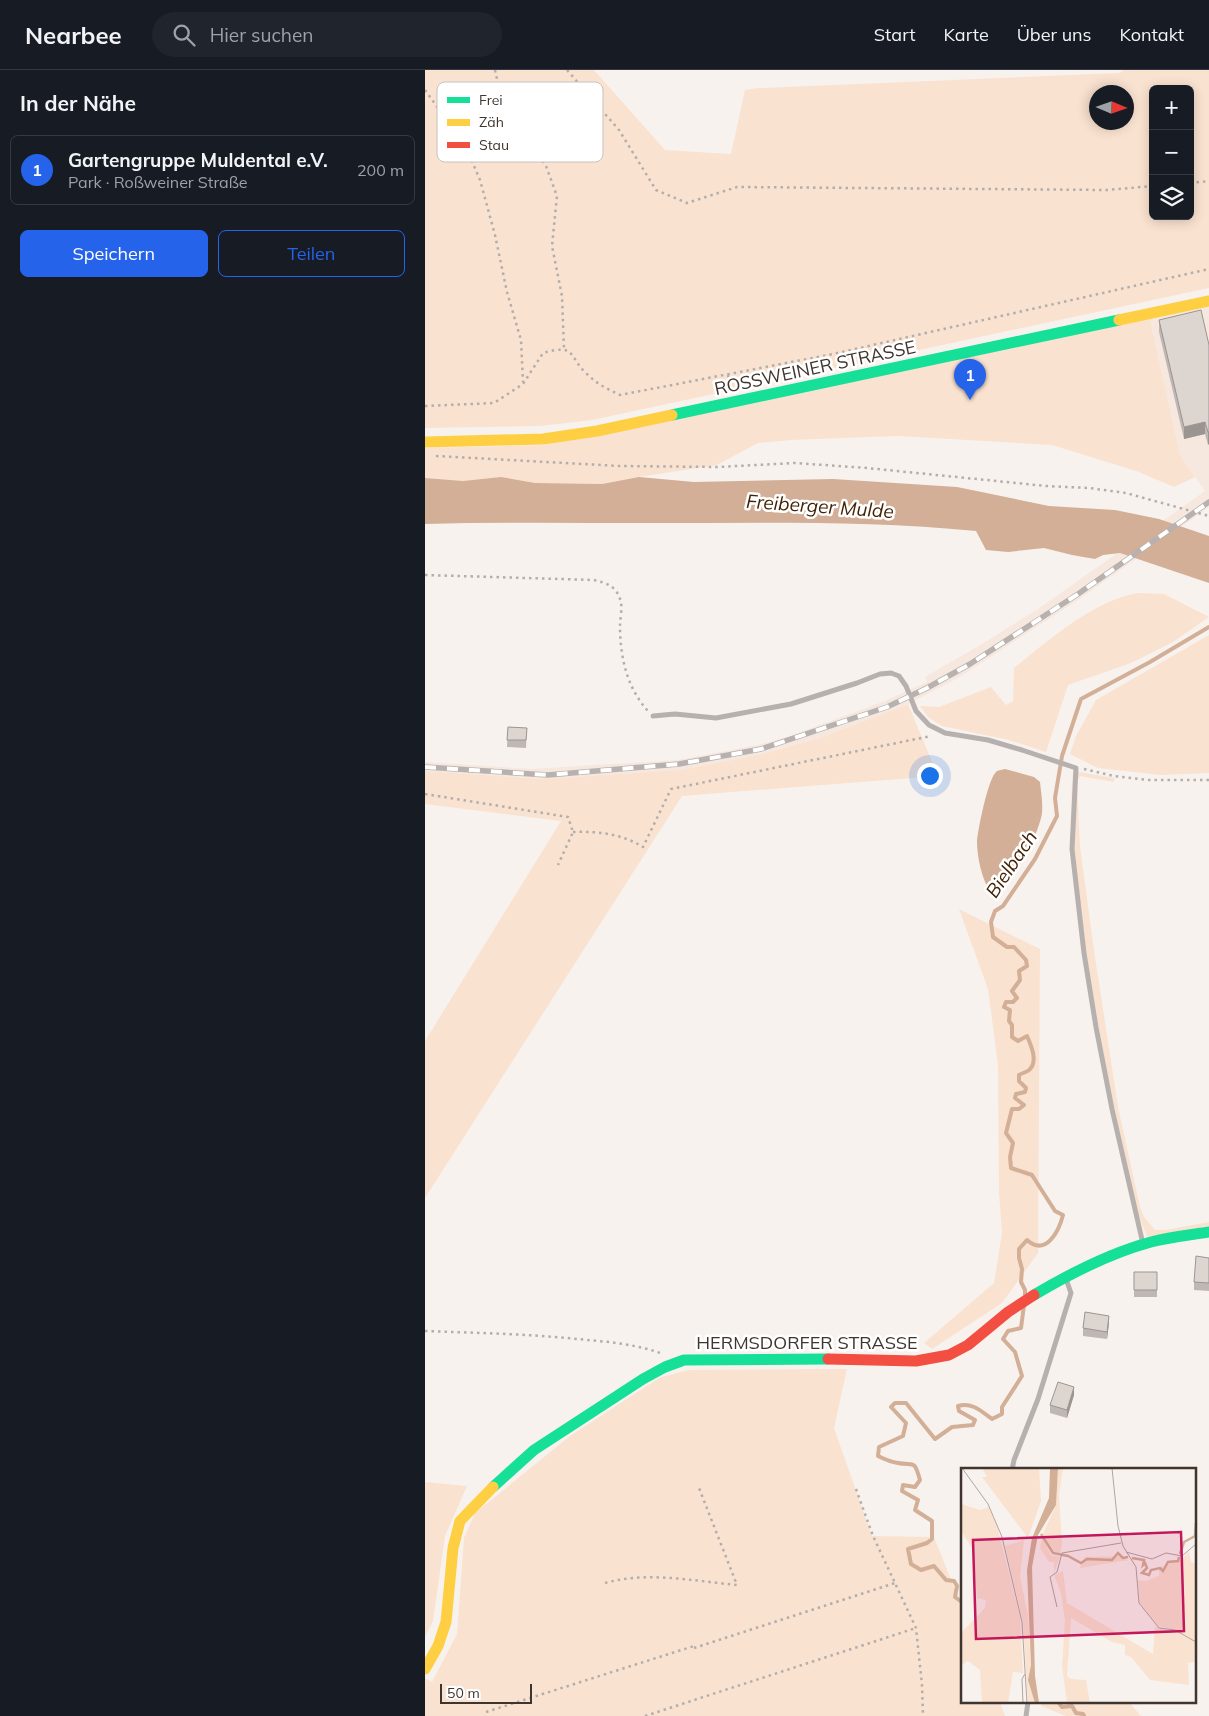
<!DOCTYPE html>
<html lang="de">
<meta charset="utf-8">
<style>
body{margin:0;font-family:Mulish,sans-serif;background:#20242c;color:#f1f3f6}
.controls{position:absolute;right:15px;top:15px;display:grid;overflow:hidden;border-radius:8px;box-shadow:0 2px 12px #0003}
.controls button{width:45px;height:45px;display:grid;place-items:center;padding:0;border:0;border-bottom:1px solid #363941;background:#171b24;color:#f1f3f6;font:25px sans-serif}
.compass{position:absolute;left:664px;top:15px;width:45px;height:45px;border-radius:50%;background:#171b24;box-shadow:0 2px 12px #0003;rotate:92deg}
.scale{position:absolute;left:15px;bottom:12px;width:92px;box-sizing:border-box;padding-left:5px;border:2px solid #3f352e;border-top:0;font-size:14px;line-height:18px;white-space:nowrap;color:#3f352e;-webkit-text-stroke:4px #fff;paint-order:stroke}
.you{position:absolute;left:504px;top:705px;width:18px;height:18px;margin:-12px;border:4px solid #fff;border-radius:50%;background:#1a73e8;box-shadow:0 0 0 8px #1a73e833}
.badge{display:grid;place-items:center;width:32px;height:32px;border-radius:50%;background:#2563eb;color:#fff;font-size:16px;font-weight:700}
.pin{position:absolute;translate:-50% -41px;filter:drop-shadow(0 1px 2px #0008)}
.pin::after{content:'';position:absolute;top:26px;width:18px;height:15px;background:inherit;clip-path:polygon(0 0,100% 0,50% 100%)}
.list{margin:0;padding:0;list-style:none}
h2{display:flex;justify-content:space-between;align-items:center;height:65px;margin:0;padding:0 20px;font-size:21px}
h2 small{font-size:16px;font-weight:400;color:#9ea1a6}
.list li{display:grid;grid-template-columns:32px 1fr auto;gap:15px;align-items:center;box-sizing:border-box;height:70px;margin:0 10px 10px;padding:0 10px;border:1px solid #363941;border-radius:8px}
.list b{display:block;font-size:19px;white-space:nowrap}
.list p{margin:0;font-size:16px;white-space:nowrap;color:#9ea1a6}
.list em{font-size:16px;font-style:normal;color:#9ea1a6}
.actions{display:flex;gap:10px;padding:15px 20px}
.actions a{flex:1;padding:11px 0;border:1px solid #2563eb;border-radius:8px;text-align:center;font-size:18px;color:#2563eb}
.actions .main{background:#2563eb;color:#fff}
.icon{flex:none;width:28px;height:28px;fill:none;stroke:currentColor;stroke-width:2;stroke-linecap:round;stroke-linejoin:round}
.map{position:relative;flex:none;width:784px;height:1646px;overflow:hidden}
header{display:flex;align-items:center;gap:30px;box-sizing:border-box;height:70px;padding:0 25px;background:#171b24;border-bottom:1px solid #363941}
header strong{font-size:24px}
nav{display:flex;gap:28px;margin-inline-start:auto;font-size:18px}
.search{width:350px;height:45px;background:#20242c;display:flex;align-items:center;gap:12px;box-sizing:border-box;padding:0 18px;border-radius:28px;color:#9ea1a6;font-size:19px}
main{display:flex}
aside{flex:1;background:#171b24}
.map>svg:first-child{display:block}
</style>
<header>
<strong>Nearbee</strong>
<div class="search"><svg class="icon" aria-label="search" viewBox="0 0 24 24"><circle cx="10" cy="10" r="6"/><path d="M15 15l6 6"/></svg>Hier suchen</div>
<nav><a>Start</a><a>Karte</a><a>Über uns</a><a>Kontakt</a></nav>
</header>
<main>
<aside>
<h2>In der Nähe<small></small></h2>
<ul class="list">
<li><span class="badge">1</span><div><b>Gartengruppe Muldental e.V.</b><p>Park · Roßweiner Straße</p></div><em>200 m</em></li>
</ul>
<div class="actions"><a class="main">Speichern</a><a>Teilen</a></div>
</aside>
<div class="map">
<svg width="784" height="1646" viewBox="0 0 784 1646">
<rect width="100%" height="100%" fill="#f8f2ee"/>
<path fill="#f6e8de" d="M784,236V437L656,528L533,608L483,634L398,667L338,684L255,700L119,709L0,701V692L107,699L253,690L333,675L362,667L460,631L502,612L500,607L557,574L613,539L780,421L755,385L725,249Z"/>
<path fill="#fae2d0" fill-rule="evenodd" d="M0,0H169L240,80L306,84L320,20L334,18L694,3L699,0H784V218L167,350L115,356L0,358ZM728,19H765V146H728ZM672,22H702V52H672Z
M725,249L755,385L770,407L749,417L714,402L627,375L473,366L366,370L333,373L292,395L214,407L177,414L110,413L76,407L38,411L0,408V378L119,375Z
M713,523L739,524L784,547L748,572L706,593L643,615L621,682L584,670L517,656L503,647L495,636L514,637L566,617L581,635L588,631L589,598C624,570 669,530 713,523Z
M784,565V703L735,705L673,698L645,684L651,666L671,630Z
M483,634L513,706L257,726L0,1128V971L136,751L0,734V701L119,709L255,700L338,684L398,667Z
M648,701L689,708V712L655,706L652,712L655,777L669,880L693,1037L715,1137L719,1147L730,1160H741L784,1152V1156L723,1167C708,1139 705,1103 697,1072C678,988 663,904 653,818C649,780 644,739 648,701Z
M534,839L615,879L613,1183L577,1233L507,1279L499,1273L569,1213L577,1163L574,1122L573,995L563,919Z
M422,1299L409,1358L447,1466L509,1467L538,1540V1632H575L580,1646H0V1608L7,1612L32,1564L39,1468L50,1443L145,1366L234,1308L263,1300Z
M0,1412L42,1416L20,1466L8,1551L0,1567Z
M617,1632H704L716,1646H641L616,1636Z"/>
<path fill="#d2af96" d="M76,407L110,413L177,414L214,407L269,412L408,409L532,417L624,436L690,440L734,449L784,466V513L695,483L678,485L670,489L647,485L619,478L583,482L561,480L551,461C442,450 332,453 223,453C149,453 74,452 0,454V408L38,411Z
M580,699L609,707L615,712C616,722 618,733 617,743C614,764 587,819 566,823C557,810 552,788 552,771C553,760 563,707 572,701C574,700 577,700 580,699Z"/>
<g fill="none" stroke-linecap="round" stroke-linejoin="round">
<path stroke="#d2af96" stroke-width="4" d="M600,1225V1220L596,1212L597,1199L594,1188V1179L602,1170C621,1187 634,1161 638,1145L630,1141L607,1105L586,1098L585,1087L588,1073L581,1063L587,1039H594L599,1035L590,1028L591,1024L600,1022L601,1018L594,1011V1005C597,1003 603,1002 605,999C613,991 606,975 602,966L593,971L587,967V955L584,951L585,940L579,937L581,932H588L592,928L587,921L595,910L594,901L602,896L601,890L589,877H582L568,867L566,852L570,841L578,836L610,789L632,746L630,728L637,686L656,629L725,592L784,557
M538,1533L530,1527L532,1516L529,1511L521,1510L509,1496L496,1500L486,1494L483,1479L502,1473L507,1469V1451L490,1440L493,1430L477,1421L478,1415L490,1417L495,1410C489,1389 490,1396 473,1393C466,1392 459,1389 453,1386L454,1377L478,1366L481,1353L466,1337L470,1333H481L510,1369L527,1357L548,1355L550,1350L534,1341L533,1336C547,1332 556,1341 567,1349L577,1344V1337L597,1306L590,1282L578,1269L583,1261L596,1258L599,1235
M617,1632H626
M633,1632L637,1637L647,1636L651,1643L658,1644L659,1646"/>
<path stroke="#b2aeac" stroke-width="2.5" stroke-dasharray="2.5 4" stroke-linecap="butt" d="M70,0L77,32L121,96L132,126L127,176L137,226L139,280
M142,0L194,60L231,120L262,133L312,117L682,120L728,116
M0,20L41,77L55,110L70,165L82,222L96,270L98,312
M765,113L784,111
M303,305L307,320
M0,336L69,333L98,314L118,283C152,273 143,287 162,304C172,314 182,319 195,325L408,284L784,199
M11,386L195,396L292,397L370,393L442,398L621,416L664,418L701,423L784,446
M0,505L169,510C181,513 191,516 195,529C198,537 195,548 195,556C195,587 202,618 223,641
M659,699L689,706L724,710H784
M0,724L143,747L148,762L133,795
M148,762C173,761 197,764 218,777L246,719L506,666
M0,1261C54,1263 108,1264 162,1270C187,1272 214,1275 238,1284
M431,1419L448,1466L491,1558L497,1615L498,1646
M180,1513C223,1501 268,1511 312,1515L274,1418
M269,1578L470,1513
M61,1642L269,1576
M220,1646L491,1558"/>
<path stroke="#b6b1ae" stroke-width="5" d="M228,646L250,644L291,648L366,634L432,613L455,604L466,603L474,606L481,616L491,641L504,655L520,663L563,670L597,680L651,698L647,779L659,883L671,957L687,1039L718,1174
M587,1400L589,1390L613,1329L646,1223L641,1209
M601,1646L603,1632"/>
<path stroke="#16e098" stroke-width="11" d="M247,345L694,250
M609,1225C646,1203 685,1183 726,1172C745,1167 765,1165 784,1162
M68,1417L109,1380L218,1309L240,1297L259,1290L403,1289"/>
<path stroke="#ffcf43" stroke-width="11" d="M694,250L784,231
M0,372L118,369L172,361L247,345
M0,1599L13,1576L21,1552L28,1478L35,1451L68,1417"/>
<path stroke="#f24e42" stroke-width="11" d="M403,1289L491,1291L524,1285L543,1275L583,1242L609,1225"/>
<g stroke="#b7b2b0" stroke-width="5.5">
<path id="rail" d="M0,697L123,705L254,694L336,679L462,637L502,618L545,594L653,524L784,432"/>
</g>
<use href="#rail" stroke="#fff" stroke-width="4" stroke-dasharray="11" stroke-linecap="butt"/>
</g>
<path fill="#beb7b3" d="M734,250L784,275L783,375L780,364L759,369L734,262Z
M83,657L102,658L101,678L82,677Z
M784,1188V1221L769,1220V1212Z
M709,1202H732V1227H709Z
M684,1253L682,1269L658,1266V1258Z
M649,1325L642,1348L625,1343V1335Z"/>
<path fill="#9b9592" d="M780,352V364L759,369V357Z
M783,362H784V374L783,375Z
M684,1246V1253L682,1269V1262Z
M649,1317V1325L642,1348V1340Z"/>
<path fill="#ddd5d0" stroke="#9b9592" d="M776,240L784,275V362H783L780,352L759,357L734,250Z
M83,657L102,658L101,670H82Z
M771,1186L784,1188V1213L769,1212Z
M709,1202H732V1220H709Z
M660,1242L684,1246L682,1262L658,1258Z
M633,1312L649,1317L642,1340L625,1335Z"/>
<g text-anchor="middle" stroke-width="5" stroke-linejoin="round" paint-order="stroke">
<g font-size="18" fill="#3f352e" stroke="#fff">
<text transform="translate(390 298) rotate(-12)" y="6">ROSSWEINER STRASSE</text>
<text x="382" y="1279">HERMSDORFER STRASSE</text>
</g>
<g font-size="19" font-style="italic" fill="#432307" stroke="#fff">
<text transform="translate(395 436) rotate(4)" y="7">Freiberger Mulde</text>
<text transform="translate(586 794) rotate(-56)" y="7">Bielbach</text>
</g>
</g>
<g transform="translate(536 1398)">
<rect width="235" height="235" fill="#f8f2ee"/>
<path d="M21,0H78L80,33L67,70L21,9H26ZM97,0H102L98,27L101,75L99,86L92,83L82,66L95,37ZM0,36L19,42L28,39L36,58L59,148L62,205L52,204L47,235H21L19,202L7,193L0,197V165L24,140L25,132L16,130L13,83L0,63ZM81,69L90,87L99,89L93,105V94H88L79,80ZM63,72L59,109L67,147L70,198L67,212L74,235H67L62,154L44,78ZM228,83L230,94L235,96V194L227,195L228,217L189,212L170,189L164,187V177L151,174L110,150L106,208L110,211L125,212L129,235H106L101,198L104,152L100,125L93,107L102,103L106,135L192,186L194,159L217,165L219,163L197,158L179,135L177,112L185,113L198,108V100L222,90ZM162,88L174,102L166,93H160L119,100L124,89Z" fill="#fae2d0"/>
<path d="M89,0H97L95,37L77,67L71,99L74,208L78,235H74L67,212L70,197L66,102L71,70L88,30Z" fill="#d2af96"/>
<path fill="none" stroke="#d2af96" stroke-width="2.5" d="M80,66L92,85L107,88L120,95L126,91L151,92L157,85L162,90L167,89M219,86L223,74L234,68L235,55M171,90L183,92L182,97L184,95L186,100L181,105L188,107L190,102L199,100L202,103L207,94L217,93L218,89"/>
<path fill="none" stroke="#aea6a1" stroke-width="1" d="M1,0L27,36L41,69L61,154L66,235M151,0L157,58L162,78L175,99L178,135L198,160L214,162L235,174M165,84L191,91L205,85L221,88L235,76M96,139L89,109L96,104L101,85L160,75M62,235L61,211L64,206"/>
<path fill="#c2185b" fill-opacity="0.15" stroke="#c2185b" stroke-width="2.5" d="M220,64L223,163L15,171L12,72Z"/>
<rect width="235" height="235" fill="none" stroke="#3f352e" stroke-width="2.5"/>
</g>
<rect x="12" y="12" width="166" height="80" rx="8" fill="#fff" stroke="#c5c2c0" stroke-width="1"/>
<rect x="22" y="27" width="23" height="6" fill="#16e098"/>
<rect x="22" y="49" width="23" height="7" fill="#ffcf43"/>
<rect x="22" y="72" width="23" height="6" fill="#f24e42"/>
<g font-size="14" fill="#3f352e">
<text x="54" y="35">Frei</text>
<text x="54" y="57">Zäh</text>
<text x="54" y="80">Stau</text>
</g>
</svg>
<div class="controls">
<button>+</button>
<button>−</button>
<button><svg class="icon" aria-label="layers" viewBox="0 0 24 24"><path d="M12 4l9 5-9 5-9-5zM3 14l9 5 9-5"/></svg></button>
</div>
<svg class="compass" viewBox="-18 -18 36 36"><path d="M0-13l5 13h-10z" fill="#e53935"/><path d="M0 13l5-13h-10z" fill="#9ea1a6"/></svg>
<div class="scale">50 m</div>
<div class="you"></div>
<div class="pin badge" style="left:545px;top:330px">1</div>
</div>
</main>
